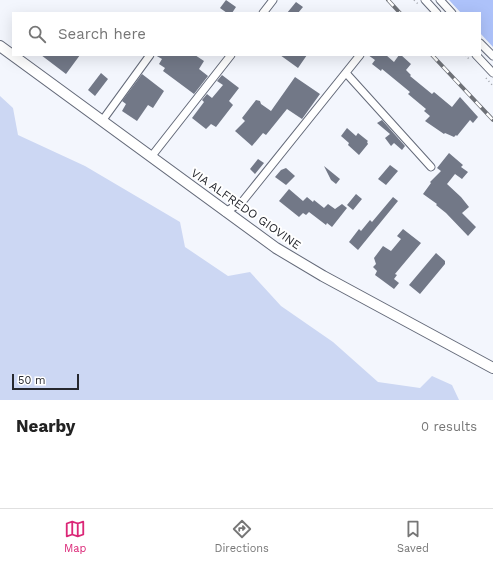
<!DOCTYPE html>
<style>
body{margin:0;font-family:"Work Sans",sans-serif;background:#f2f2f2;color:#222}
.scale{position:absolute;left:12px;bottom:10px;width:67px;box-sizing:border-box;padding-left:4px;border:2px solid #26282e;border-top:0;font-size:11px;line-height:14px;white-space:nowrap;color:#26282e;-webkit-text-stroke:3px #fff;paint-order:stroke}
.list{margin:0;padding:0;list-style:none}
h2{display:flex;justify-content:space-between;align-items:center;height:52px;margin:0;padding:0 16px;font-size:17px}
h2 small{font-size:13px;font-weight:400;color:#767676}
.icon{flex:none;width:22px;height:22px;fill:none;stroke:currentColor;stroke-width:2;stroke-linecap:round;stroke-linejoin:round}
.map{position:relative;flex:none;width:493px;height:400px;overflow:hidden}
.search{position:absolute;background:#fff;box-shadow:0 4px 16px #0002;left:12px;right:12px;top:12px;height:44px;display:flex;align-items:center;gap:10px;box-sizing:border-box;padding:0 14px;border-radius:0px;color:#767676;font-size:15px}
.sheet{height:108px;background:#fff}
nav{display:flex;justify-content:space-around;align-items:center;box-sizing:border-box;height:56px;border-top:1px solid #e0e0e0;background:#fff;font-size:11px;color:#767676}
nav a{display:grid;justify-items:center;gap:2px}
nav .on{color:#db2777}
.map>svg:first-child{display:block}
</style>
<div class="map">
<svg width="493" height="400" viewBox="0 0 493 400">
<rect width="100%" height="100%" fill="#f3f6fd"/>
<path fill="#adc2fa" d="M449,0H493V47L480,33V13H461Z"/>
<path fill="#ccd7f3" d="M0,96L13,108L18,135L85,166L180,222L185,247L228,276L250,272L281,306L333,342L378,382L420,388L432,376L452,385L459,400H0Z"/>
<path fill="#727887" d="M226,0L236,7L232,13H227L220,8Z
M296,2L303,7L298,13H287Z
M41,55H80L66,74Z
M155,55H195L204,61L199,69L208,76L194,94L163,71L165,68L159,64L162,59Z
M280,55H307L298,68Z
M368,55H386L394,62L399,55H401L411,64L406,70L411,75L410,76L432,94L434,92L452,107L460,97L478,117L473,123L470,120L457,136L456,135L454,137L445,133L444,134L425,121L430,116L424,111L426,109L408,94L410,92L382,69L381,71L372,64L375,60Z
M101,73L108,79L95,96L88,90Z
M142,74L164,91L153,108L148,105L137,121L122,111L126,104L122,101Z
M222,75L239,88L229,101L233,105L216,127L211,124L206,129L192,118L204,102L202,100L207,94L212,98L223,85L217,81Z
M295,77L320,94L302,119L287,109L266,135L263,133L252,146L235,131L245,121L242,118L256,100L260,101L261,104L271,111Z
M382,120L405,146L402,150L394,143L391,146L385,138L390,134L377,123Z
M347,128L356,136L358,133L368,141L367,142L368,144L359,155L348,145L349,143L341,136Z
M449,153L463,165L461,167L468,172L462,179L455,174L447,184L461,197L469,207L462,213L476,227L468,236L446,213L436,205L437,204L423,194L431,183L430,182L441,171L437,168Z
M258,159L264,163L255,174L250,169Z
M390,165L398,171L386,185L378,179Z
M324,166L340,179L336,184L331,180Z
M286,168L295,176L286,185L275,177L281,170Z
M289,189L303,201L307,197L313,202L314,200L324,208L328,204L335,209L342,204L347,208L332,227L327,223L326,225L309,212L306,215L303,213L299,217L279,201Z
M356,194L362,199L353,210L347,205Z
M393,197L398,201L358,250L349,242L359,229L361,231L370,220L372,222Z
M403,229L421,243L395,274L397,275L394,279L399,283L394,289L375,275L377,271L373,267L376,264L374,258L383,246L391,251L401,239L397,236Z
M436,253L445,261V264L420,294L409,285Z"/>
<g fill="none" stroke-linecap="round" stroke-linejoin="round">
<g stroke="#646a79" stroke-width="9">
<path id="minor" d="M425,0L437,13
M440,0L452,13
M263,13L273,0
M480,43L493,56
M476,55L493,73
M346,73L431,167
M102,121L150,55
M151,157L231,55
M225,212L242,202L360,55"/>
</g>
<g stroke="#646a79" stroke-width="12">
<path id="secondary" d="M0,46L276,248L323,276L493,368"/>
</g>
<path stroke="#9fa2a9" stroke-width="1.5" stroke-dasharray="1 3" stroke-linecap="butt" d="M414,0L418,4
M465,55L469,59
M486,78L493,86"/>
<use href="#minor" stroke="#fff" stroke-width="7"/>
<use href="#secondary" stroke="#fff" stroke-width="10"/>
<g stroke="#6e7177" stroke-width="4">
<path id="rail" d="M388,0L400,13
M432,55L493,120"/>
</g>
<use href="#rail" stroke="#fff" stroke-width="2.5" stroke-dasharray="8" stroke-linecap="butt"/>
</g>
<g text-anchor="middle" stroke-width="4" stroke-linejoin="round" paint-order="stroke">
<g font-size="12" fill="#26282e" stroke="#fff">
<text transform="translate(246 209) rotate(35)" y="4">VIA ALFREDO GIOVINE</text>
</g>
</g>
</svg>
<div class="scale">50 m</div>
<div class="search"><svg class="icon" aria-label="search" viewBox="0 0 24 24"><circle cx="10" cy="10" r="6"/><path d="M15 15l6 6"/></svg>Search here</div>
</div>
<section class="sheet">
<h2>Nearby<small>0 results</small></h2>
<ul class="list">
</ul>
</section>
<nav>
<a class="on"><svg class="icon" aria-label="map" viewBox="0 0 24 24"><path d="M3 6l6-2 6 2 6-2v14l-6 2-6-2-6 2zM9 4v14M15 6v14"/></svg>Map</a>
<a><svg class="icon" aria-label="directions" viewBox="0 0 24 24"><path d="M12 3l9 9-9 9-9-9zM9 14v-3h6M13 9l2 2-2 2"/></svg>Directions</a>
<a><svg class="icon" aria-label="saved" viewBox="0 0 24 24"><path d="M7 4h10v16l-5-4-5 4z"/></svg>Saved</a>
</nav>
